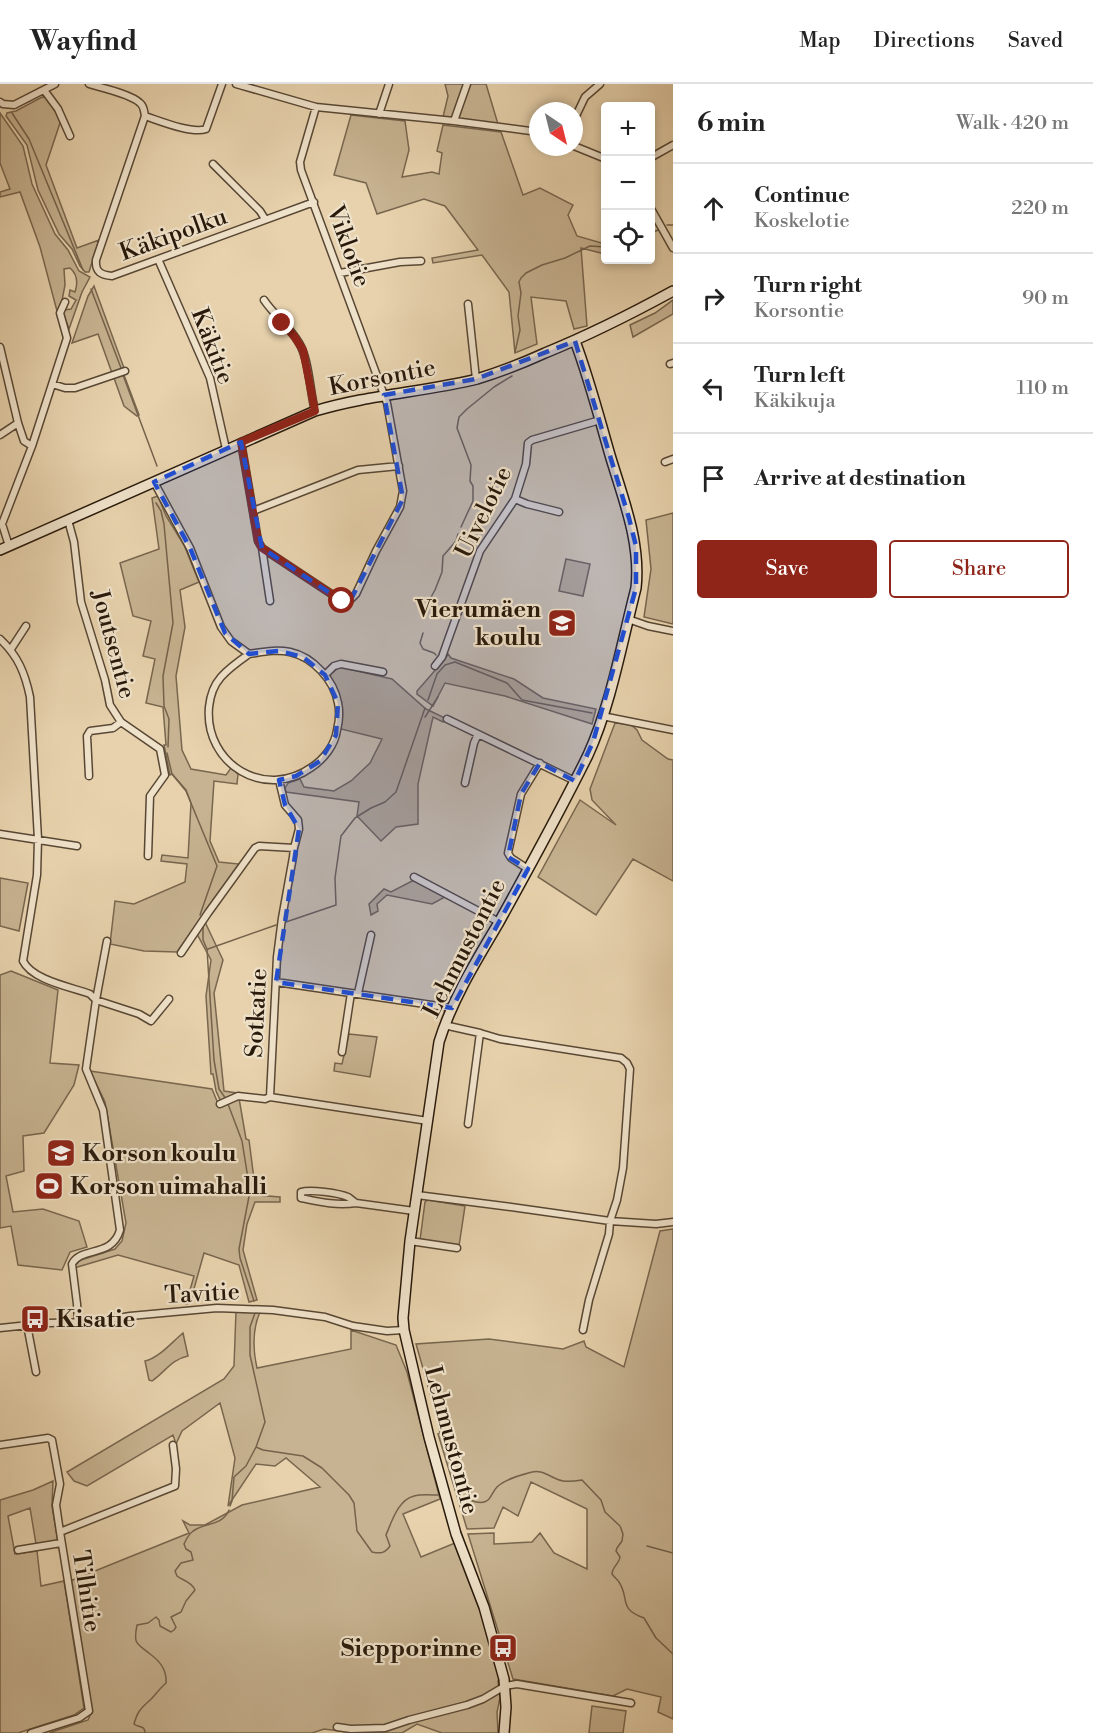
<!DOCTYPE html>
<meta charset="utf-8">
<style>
body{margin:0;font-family:"Libre Bodoni",serif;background:#f2f2f2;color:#222}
.controls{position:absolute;right:18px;top:18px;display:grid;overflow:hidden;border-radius:6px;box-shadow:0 3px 9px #0003}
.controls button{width:54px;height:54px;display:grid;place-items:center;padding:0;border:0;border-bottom:2px solid #e0e0e0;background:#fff;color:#222;font:30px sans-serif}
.compass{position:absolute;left:529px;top:18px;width:54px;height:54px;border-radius:50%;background:#fff;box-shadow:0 3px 9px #0003;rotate:145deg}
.stop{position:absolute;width:18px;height:18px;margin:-14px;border:4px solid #8f2418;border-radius:50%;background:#fff}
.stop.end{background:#8f2418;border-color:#fff;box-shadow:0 2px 6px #0008}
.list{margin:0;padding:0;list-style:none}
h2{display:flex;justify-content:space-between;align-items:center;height:78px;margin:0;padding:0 24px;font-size:26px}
h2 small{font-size:20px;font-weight:400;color:#767676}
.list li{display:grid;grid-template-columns:39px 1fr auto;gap:18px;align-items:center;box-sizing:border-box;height:90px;padding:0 24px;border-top:2px solid #e0e0e0}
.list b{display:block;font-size:22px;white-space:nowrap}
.list p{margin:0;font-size:20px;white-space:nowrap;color:#767676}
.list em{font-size:20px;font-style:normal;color:#767676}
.actions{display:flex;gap:12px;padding:18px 24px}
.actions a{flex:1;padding:14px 0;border:2px solid #8f2418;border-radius:6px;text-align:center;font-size:21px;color:#8f2418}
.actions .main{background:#8f2418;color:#fff}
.icon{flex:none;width:33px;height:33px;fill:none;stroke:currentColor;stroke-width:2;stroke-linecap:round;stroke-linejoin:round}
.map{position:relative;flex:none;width:673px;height:1649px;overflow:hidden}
header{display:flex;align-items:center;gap:36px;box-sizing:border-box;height:84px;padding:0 30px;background:#fff;border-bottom:2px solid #e0e0e0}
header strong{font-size:28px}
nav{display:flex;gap:33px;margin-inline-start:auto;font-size:21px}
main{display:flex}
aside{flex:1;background:#fff}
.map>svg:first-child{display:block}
</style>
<header>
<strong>Wayfind</strong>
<nav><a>Map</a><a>Directions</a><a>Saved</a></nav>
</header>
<main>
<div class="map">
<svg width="673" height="1649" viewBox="0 0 673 1649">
<rect width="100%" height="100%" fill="#e7d2ad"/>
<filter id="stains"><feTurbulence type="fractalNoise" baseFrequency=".00333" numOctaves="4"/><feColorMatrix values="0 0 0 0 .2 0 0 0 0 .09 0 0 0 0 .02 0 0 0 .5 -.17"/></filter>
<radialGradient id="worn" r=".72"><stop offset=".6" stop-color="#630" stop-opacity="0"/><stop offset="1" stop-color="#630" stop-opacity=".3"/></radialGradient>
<path fill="#c7b391" stroke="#78664e" stroke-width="1.5" d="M445,0H486L498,40L443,33L448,12Z
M42,13L47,14L61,36L46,81L77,164L99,156L89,188H85L80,182L72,165L59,150L38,106L27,61L6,32L7,29L16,27Z
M0,29L23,62L32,100L55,150L68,166L79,187L90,193L82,208L69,245L63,229L64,226L71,225L76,216L69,212L70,206L75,208C78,199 77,190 70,184L64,185L65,201L60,227H57L40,163L20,108L0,113V108L10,105L0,79Z
M351,31L405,37L409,66L402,93L432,88L439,90L442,69L437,67L443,41L501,48L523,111L540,104L573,121L568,131L577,152L605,160V170L581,164L587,242L574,245L566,217L531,213L537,260L515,269L509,208L482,171L433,179L432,174L478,166L445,122L424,115L377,130L366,99L334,91Z
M94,202L124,284L112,289L98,250L72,259L88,212Z
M673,216V230L633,253L630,241L655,229Z
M124,291L139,331L137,332L124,322L114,294Z
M158,412L166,432L184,461L199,498L180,506L185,543L176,592L182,666L191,685L226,691L231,684L238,690L237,700L214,697L210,757L219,778L239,780L177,868L144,867L110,860L115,817L134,820L185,798L187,780L161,777L162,771L188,774L191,719L186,706L172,690L170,691L164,661H166L163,623L146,619L155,575L143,572L151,537L133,532L120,479L159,465L152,414Z
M673,429V540L644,533L651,485L646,436Z
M566,475L590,480L583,512L559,507Z
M448,570L451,574L514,595L543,614L596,625L592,640L505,612L445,599L433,622L417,610V607L445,575Z
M340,583L392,595L426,625L445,634L443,638L433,633L418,700V740L396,743L381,757L357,732L359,718L286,708L285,704L288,699L300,695L304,703L334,707L351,697L370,679L382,655L341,645L342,633L328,591Z
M615,639L630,640L637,646L642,656L668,675L673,676V797L633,775L596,831L538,793L580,716L616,741L592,716L590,705Z
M0,794L28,799L19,847L0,842Z
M412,797H417L445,813L432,820L387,811L377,820L378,827L371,831L369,820L384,805L391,808Z
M205,838L223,876L214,909L224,1007L237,1009L221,1018L216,1007L213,990H211L206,912L211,876L197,850Z
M11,887L58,906L50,979L79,981L74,1001L44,1049L23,1052L24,1087L6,1092L13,1128L43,1125L79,1137L87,1163L70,1168L62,1186L18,1181L11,1142L0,1144V891Z
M349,950L377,953L370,993L334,987L335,979L342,980Z
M90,987L212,1005L219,1022L239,1014L246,1055L249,1056L256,1111L280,1113V1118H255L247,1140L243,1166L257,1216L249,1218L239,1181L204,1169L190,1219L186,1220L194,1192L118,1171L74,1184L76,1179L81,1176L115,1165L122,1157L126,1139L105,1018Z
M428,1116L465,1122L459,1162L420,1156L425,1118Z
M673,1145V1635L658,1628L661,1613L627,1605L613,1612L513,1595L468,1450L494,1449V1460L532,1458L540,1449L554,1469L587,1485V1425L531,1398L518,1432L503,1423L494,1444L467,1445L438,1350L440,1349L438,1337L416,1260L489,1255L563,1265L584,1257L586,1263L624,1283L660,1147Z
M236,1227L260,1228C252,1246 253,1266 257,1284L351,1265V1246L396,1261L407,1288L440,1415L403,1430L421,1473L455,1459L480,1526L500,1592L498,1597L500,1614L497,1628L498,1649H442L417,1640L402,1649H356L324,1645L312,1649H49L88,1636L92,1627L70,1497L189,1449L183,1437L190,1441H205L242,1421L320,1403L286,1374L275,1382L256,1380L228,1422L235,1374L220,1319L182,1347L176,1360L173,1351L87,1402L74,1397L67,1388L224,1295L234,1282Z
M183,1249L188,1272C172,1275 165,1288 152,1297L149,1296L145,1277C159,1274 172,1258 183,1249Z
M53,1397L52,1422L58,1458L36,1460L30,1424L8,1432L15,1470L37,1467L41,1502L64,1497L84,1624L74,1631L18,1649H0V1416L33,1406Z
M592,1622L626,1627L623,1649H589Z"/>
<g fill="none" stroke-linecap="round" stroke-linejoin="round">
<path stroke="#74624b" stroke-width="1.5" d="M12,29L29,55L83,186
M667,141H673
M650,150L658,146
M91,205L121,284
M515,268L520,246L518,232L521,209L519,198L521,194L526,189L542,181L565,174L590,162L606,163
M123,291L157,382
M156,419L161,427L164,440L173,539L163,592L164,622L169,635L168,663
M461,443L473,417V402L470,397L471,381L457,344L459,333L467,325L494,303L512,292
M422,529L435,506L442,488L443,472L456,457L458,450
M423,549L420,559L423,565L434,569L436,571
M428,616L437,590L445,581L455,578L507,599L522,616L592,629
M425,633L438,613
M167,669L172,690L186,707L217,782L200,831
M286,838L336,821L335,794L341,752L355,734L371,724L385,718L396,708L425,624
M203,841V856L207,865L214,976L219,1005L226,1015
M208,865L276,841
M228,1020L242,1057L250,1107L239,1165L240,1174L254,1217
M256,1363L263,1366L303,1372L322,1384L349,1411L354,1419L357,1447L372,1468C381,1470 385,1469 390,1462L386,1451C392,1437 398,1416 414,1412C421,1410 431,1411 438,1411
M459,1411C467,1415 482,1423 489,1415C492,1411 494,1406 497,1403C505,1395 521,1391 532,1388C543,1385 552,1395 563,1397C569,1398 576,1397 582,1396L601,1416L605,1428L620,1442L623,1450L622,1457L617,1464L616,1467L620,1473C619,1480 612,1483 612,1490C614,1493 617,1495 619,1498C630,1515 618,1525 644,1534L656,1554L673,1570
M230,1422L232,1417L234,1393L246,1382L256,1363L265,1338L250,1271V1243L255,1229
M647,1462L673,1469
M145,1649C145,1641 139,1644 134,1640C137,1629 140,1625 148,1618C155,1612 159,1605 166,1599C167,1586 160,1577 150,1570C137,1559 133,1561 137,1541L148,1539L156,1533L159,1536L160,1542L171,1548L174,1546L176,1543L171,1533L181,1528L186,1517L195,1506C191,1497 183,1497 177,1492L175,1487L181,1479L193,1476L191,1468L186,1465L184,1460C186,1456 188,1451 192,1448C203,1438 222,1443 229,1426"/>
<g stroke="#584734" stroke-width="9">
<path id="minor" d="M89,0C102,4 131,10 140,19C144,22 144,27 145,32L96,176C95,188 101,191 112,192L314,118
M236,0L316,23L454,37L538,48
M44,6L58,25L70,52
M0,18L3,20L14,21L55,0
M379,30L389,0
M145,32C160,37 192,50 206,45L222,0
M574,36L585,13L600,0
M454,37L467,0
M574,62L606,75
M650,74L673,61
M213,80L260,127L265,135
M650,123L673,164
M158,175L210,294L226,365
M340,189L400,178L421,177
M264,216C274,231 290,243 299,259C309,275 310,308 315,327
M468,220L476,295
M0,263L18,339L24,357L32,362
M670,280L673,279
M52,300L65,304H75L125,287
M0,351L18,339
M241,358L258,457L262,464L342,517H349L356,510L376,467L400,423L403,407L387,319L301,86L300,78L316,23
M665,378L673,375
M154,398L190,464L221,543L231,557L249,570C239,577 228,585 221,593C214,601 210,613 209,623C204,680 265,717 312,683C324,675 335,661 337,646C339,638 340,628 338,619C334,596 313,573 290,568C276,565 263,568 249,570
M515,415L527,420L559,428
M253,427L358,386L399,382
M68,436L74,458L81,518L105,596L110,621L121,638L160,665L165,691L150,712L148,772
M9,462L2,440L32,362L67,254L60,229L65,218
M262,464L270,517
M628,535L648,542L673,547
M0,555C18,572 25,589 30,613L38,755L37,791L23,877C32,896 71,903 90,910L96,916L86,985L103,1026L120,1146C112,1174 81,1162 72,1180L77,1220L78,1238
M11,565L26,542
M435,582L442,573L448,556L480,467L515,415L526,380L528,359L532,356L600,336
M325,591L334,582L341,580L383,588
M602,632L673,646
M447,635L575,697
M89,692L87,652L90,647L113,644L121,638
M279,696L285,721L298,736L299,745L294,764L293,773L282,834L277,873L270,1013L428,1037
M465,699L474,659L478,650
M0,750L77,762
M528,785L511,774L508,769L521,710L540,679
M414,793L499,838
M107,857L96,916L139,930L151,937L169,915
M181,869L208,829L255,764L259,762L294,764
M276,898L452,924
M358,909L371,851
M444,941L480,949L468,1040
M480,949L500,955L621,974L627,979L630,985L623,1084L617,1116L610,1137L609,1150L589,1216L583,1246
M342,968L351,909
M220,1020L238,1012L265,1015L270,1013
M417,1111L511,1123L610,1137L656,1140L673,1138
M356,1119C337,1122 320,1118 301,1114V1108C310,1105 339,1109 348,1113C350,1114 354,1118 356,1119L414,1127
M410,1157L457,1164
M27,1241L36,1288
M0,1244L48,1239L93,1238L130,1232L217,1224L273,1226L325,1233L353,1242L387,1247L404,1246
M0,1361L48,1354L52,1356L60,1400L56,1421L60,1448
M18,1466L61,1459
M337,1643L351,1645L385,1644L409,1636L467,1621L483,1615L505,1602L517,1600L631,1619
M31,1649L79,1634L89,1627L60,1448L175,1402L176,1385L173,1361"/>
</g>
<g stroke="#28190b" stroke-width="12">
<path id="secondary" d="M0,466L315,327C368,311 423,308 477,295C500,288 523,279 545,269C589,251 631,230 673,207
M504,1649L506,1623L504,1595L484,1523L456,1450L429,1353L404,1246L403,1234L410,1157L439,958C452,916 476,877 498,840C529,784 560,728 588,671C611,621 622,558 636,504C641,458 623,415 610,371C599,333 589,294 575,257"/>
</g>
<use href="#minor" stroke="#efe2ca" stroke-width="6"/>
<use href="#secondary" stroke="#efe2ca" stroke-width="9"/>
</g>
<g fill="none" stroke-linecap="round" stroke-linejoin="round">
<path stroke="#8f2418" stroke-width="8" d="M282,239L294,252L303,266L315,327L241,358L258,457L262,464L342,517"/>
</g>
<path fill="#1d4ed8" fill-opacity="0.2" stroke="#1d4ed8" stroke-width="4.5" stroke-dasharray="12 8" stroke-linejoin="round" d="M575,257L629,434L636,462V504L593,658L575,697L540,679L521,710L508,773L528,785L452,924L276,898L299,745L285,721L279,696L296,692L320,677L336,651L338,619L325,591L303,573L279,567L249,570L225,549L190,464L154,398L241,358L262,464L348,521L403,415L384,311L476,295Z"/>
<defs>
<g id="school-square" transform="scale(1.5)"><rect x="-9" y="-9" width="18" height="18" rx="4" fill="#8f2418" stroke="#efe2ca"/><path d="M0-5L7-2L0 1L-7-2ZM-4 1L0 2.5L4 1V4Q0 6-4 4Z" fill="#fff"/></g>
<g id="stadium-square" transform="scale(1.5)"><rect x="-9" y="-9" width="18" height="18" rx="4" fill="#8f2418" stroke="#efe2ca"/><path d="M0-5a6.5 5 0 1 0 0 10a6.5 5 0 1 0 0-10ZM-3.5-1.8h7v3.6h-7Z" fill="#fff"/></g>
<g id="bus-square" transform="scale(1.5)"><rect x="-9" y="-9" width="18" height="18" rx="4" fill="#8f2418" stroke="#efe2ca"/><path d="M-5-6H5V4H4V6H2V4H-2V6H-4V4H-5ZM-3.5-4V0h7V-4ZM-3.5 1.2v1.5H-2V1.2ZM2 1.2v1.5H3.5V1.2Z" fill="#fff"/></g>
</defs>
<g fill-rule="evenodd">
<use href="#school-square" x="562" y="539"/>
<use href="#school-square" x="61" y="1069"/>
<use href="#stadium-square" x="49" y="1102"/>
<use href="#bus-square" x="35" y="1235"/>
<use href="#bus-square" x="503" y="1564"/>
</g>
<g text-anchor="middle" stroke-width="4.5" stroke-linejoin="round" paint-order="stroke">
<g font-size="24" fill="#28190b" stroke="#efe2ca">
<text transform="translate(173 150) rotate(-20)" y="8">Käkipolku</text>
<text transform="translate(349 162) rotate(70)" y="8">Viklotie</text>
<text transform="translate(213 262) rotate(69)" y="8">Käkitie</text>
<text transform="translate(382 293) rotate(-11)" y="8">Korsontie</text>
<text transform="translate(483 428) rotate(-64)" y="8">Uivelotie</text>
<text transform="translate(114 560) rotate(75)" y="8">Joutsentie</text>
<text transform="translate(464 864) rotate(-63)" y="8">Lehmustontie</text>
<text transform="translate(256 929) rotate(-87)" y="8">Sotkatie</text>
<text transform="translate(202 1209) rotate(-3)" y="8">Tavitie</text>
<text transform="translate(452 1356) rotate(75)" y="8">Lehmustontie</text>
<text transform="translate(87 1507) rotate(81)" y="8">Tilhitie</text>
</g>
<g font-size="24" font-weight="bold" fill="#28190b" stroke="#efe2ca" text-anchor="start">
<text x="541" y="533" text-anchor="end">Vierumäen<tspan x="541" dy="28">koulu</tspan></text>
<text x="82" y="1077">Korson koulu</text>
<text x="70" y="1110">Korson uimahalli</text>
<text x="56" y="1243">Kisatie</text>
<text x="482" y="1572" text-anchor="end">Siepporinne</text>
</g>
</g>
<rect width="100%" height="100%" filter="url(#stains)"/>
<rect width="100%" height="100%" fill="url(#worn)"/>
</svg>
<div class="controls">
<button>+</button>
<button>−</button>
<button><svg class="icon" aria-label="locate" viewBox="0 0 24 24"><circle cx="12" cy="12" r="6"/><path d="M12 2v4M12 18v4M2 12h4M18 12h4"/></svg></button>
</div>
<svg class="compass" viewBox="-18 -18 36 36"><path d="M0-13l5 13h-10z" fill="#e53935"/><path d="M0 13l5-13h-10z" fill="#767676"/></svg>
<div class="stop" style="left:342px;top:517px"></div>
<div class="stop end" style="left:282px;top:239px"></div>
</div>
<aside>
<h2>6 min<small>Walk · 420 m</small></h2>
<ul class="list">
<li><svg class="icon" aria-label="ahead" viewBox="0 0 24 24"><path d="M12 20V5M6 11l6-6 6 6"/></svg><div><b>Continue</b><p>Koskelotie</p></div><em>220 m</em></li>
<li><svg class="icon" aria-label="right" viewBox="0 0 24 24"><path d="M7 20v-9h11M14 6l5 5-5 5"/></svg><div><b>Turn right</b><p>Korsontie</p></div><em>90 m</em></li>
<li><svg class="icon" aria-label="left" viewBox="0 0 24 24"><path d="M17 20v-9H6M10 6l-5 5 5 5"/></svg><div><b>Turn left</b><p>Käkikuja</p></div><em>110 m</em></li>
<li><svg class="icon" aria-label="arrive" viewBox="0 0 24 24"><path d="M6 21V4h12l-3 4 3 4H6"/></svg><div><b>Arrive at destination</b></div></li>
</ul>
<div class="actions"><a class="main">Save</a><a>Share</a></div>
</aside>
</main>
